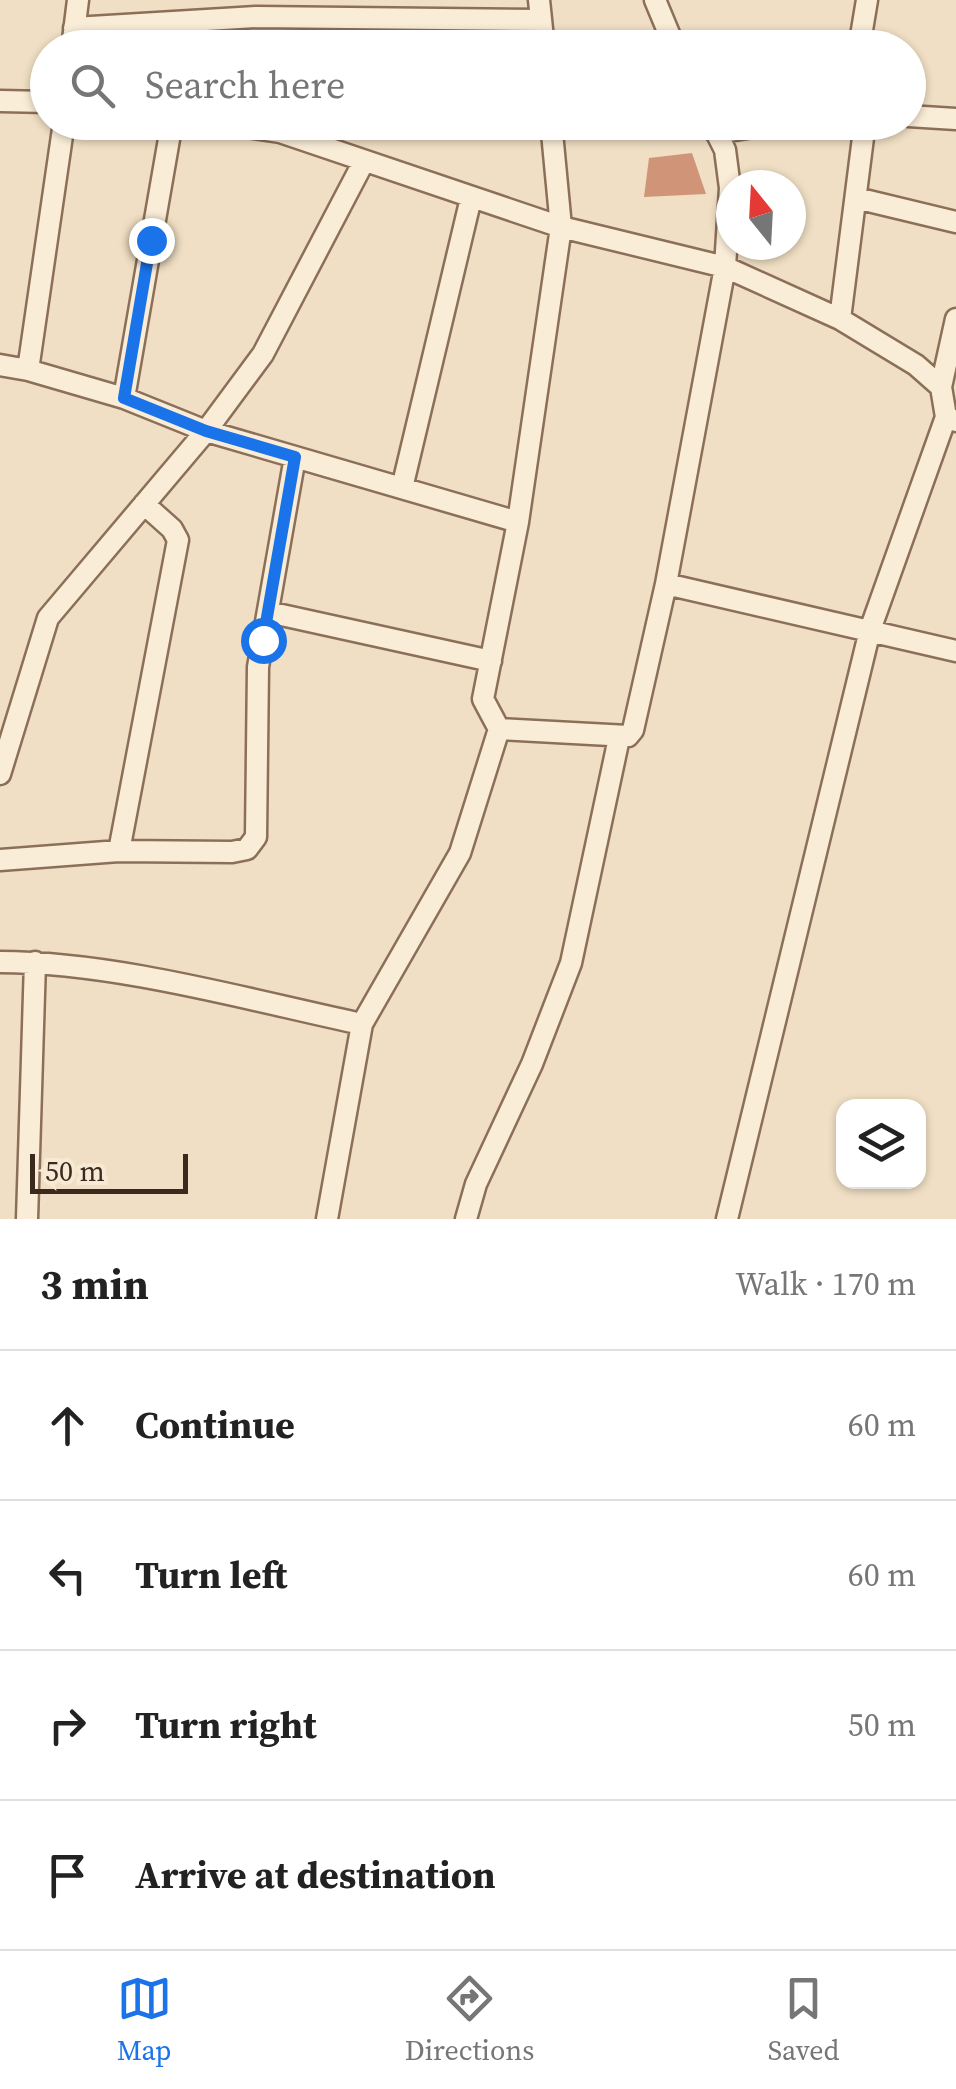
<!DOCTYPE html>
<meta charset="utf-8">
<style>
body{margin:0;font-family:"Source Serif 4",serif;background:#f6f6f6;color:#222}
.controls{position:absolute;right:30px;bottom:30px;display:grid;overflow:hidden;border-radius:20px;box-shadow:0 2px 8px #0004}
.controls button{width:90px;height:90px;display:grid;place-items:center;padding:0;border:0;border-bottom:2px solid #e0e0e0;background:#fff;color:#222;font:50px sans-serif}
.compass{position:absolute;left:716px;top:170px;width:90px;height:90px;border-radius:50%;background:#fff;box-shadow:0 2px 8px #0004;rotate:342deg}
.scale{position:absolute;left:30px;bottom:25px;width:158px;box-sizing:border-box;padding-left:10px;border:5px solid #3b291e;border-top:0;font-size:28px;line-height:35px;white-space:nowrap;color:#3b291e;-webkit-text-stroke:8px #f7ead4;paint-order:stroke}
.stop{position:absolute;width:30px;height:30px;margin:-22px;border:8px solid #1a73e8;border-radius:50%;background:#fff}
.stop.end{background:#1a73e8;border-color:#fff;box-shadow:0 2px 10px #0008}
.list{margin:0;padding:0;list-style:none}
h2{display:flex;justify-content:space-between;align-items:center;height:130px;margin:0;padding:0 40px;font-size:42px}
h2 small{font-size:32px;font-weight:400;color:#767676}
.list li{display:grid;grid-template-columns:65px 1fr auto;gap:30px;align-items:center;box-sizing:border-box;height:150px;padding:0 40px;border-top:2px solid #e0e0e0}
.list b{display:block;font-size:38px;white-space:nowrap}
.list em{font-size:32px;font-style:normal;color:#767676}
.icon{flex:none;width:55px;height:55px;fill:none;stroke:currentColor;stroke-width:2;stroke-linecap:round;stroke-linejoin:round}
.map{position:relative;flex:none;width:956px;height:1219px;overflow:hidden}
.search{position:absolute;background:#fff;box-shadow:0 2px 8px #0004;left:30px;right:30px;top:30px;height:110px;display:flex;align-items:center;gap:25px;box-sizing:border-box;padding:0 35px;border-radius:55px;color:#767676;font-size:38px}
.sheet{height:730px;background:#fff}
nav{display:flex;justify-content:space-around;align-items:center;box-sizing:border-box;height:140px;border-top:2px solid #e0e0e0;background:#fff;font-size:28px;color:#767676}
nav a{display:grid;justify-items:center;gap:5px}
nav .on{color:#1a73e8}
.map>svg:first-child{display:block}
</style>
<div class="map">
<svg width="956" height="1219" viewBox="0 0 956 1219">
<rect width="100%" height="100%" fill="#f0dfc4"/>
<path fill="#d09578" d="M692,153L706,194L644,197L649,158Z"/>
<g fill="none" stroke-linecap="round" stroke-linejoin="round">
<g stroke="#8c6f59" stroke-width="25">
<path id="street" d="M539,0L544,48
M655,0L675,48
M74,28L256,17L541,20
M72,48L78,0
M859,48L867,0
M0,101L48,102
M908,116L956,119
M64,122L28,370L124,398L206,431L518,522
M213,122L280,132L561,227L725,267L840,319L916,365L941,387L946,417L956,421
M551,122L561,227L518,522L483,699L499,729L628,736L633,730L666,584L956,651
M716,133L785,122
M856,198L956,222
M840,319L865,122
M0,365L28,370
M941,387L956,319
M124,398L172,122
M402,488L471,198
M666,584L725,267L730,188L725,150L711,122
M268,612L491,661
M0,774L48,618L206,431L263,354L363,163
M119,851L178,540L172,529L144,504
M0,860L119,851L232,852L247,849L256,837L258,667L295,457
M0,962C115,962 249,1000 362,1024
M27,1219L35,962
M327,1219L362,1024L460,853L499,729
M466,1219L476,1184L532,1064L571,963L619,738
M727,1219L870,630L946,417"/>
</g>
<use href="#street" stroke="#faedd8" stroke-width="20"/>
</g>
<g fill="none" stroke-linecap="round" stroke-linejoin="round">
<path stroke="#1a73e8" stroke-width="12" d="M151,240L124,398L206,431L295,457L263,640"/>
</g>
</svg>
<div class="controls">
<button><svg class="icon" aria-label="layers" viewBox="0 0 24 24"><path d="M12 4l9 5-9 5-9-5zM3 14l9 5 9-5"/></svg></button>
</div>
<svg class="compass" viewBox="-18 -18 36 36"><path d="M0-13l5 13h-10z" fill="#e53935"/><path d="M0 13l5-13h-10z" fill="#767676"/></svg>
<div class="scale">50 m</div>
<div class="stop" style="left:263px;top:640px"></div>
<div class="stop end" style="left:151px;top:240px"></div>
<div class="search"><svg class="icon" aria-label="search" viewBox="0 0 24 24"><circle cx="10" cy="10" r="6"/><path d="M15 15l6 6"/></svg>Search here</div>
</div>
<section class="sheet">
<h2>3 min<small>Walk · 170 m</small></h2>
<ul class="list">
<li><svg class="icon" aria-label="ahead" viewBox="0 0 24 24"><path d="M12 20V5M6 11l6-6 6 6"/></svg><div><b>Continue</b></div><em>60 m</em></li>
<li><svg class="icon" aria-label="left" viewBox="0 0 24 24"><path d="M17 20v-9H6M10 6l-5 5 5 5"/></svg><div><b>Turn left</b></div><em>60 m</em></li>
<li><svg class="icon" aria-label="right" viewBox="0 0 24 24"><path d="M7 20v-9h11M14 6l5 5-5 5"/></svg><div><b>Turn right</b></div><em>50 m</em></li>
<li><svg class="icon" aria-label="arrive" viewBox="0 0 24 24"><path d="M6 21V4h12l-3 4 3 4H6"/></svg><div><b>Arrive at destination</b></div></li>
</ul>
</section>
<nav>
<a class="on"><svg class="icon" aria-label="map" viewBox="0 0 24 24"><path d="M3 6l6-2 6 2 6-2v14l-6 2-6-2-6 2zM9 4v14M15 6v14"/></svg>Map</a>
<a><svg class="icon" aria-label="directions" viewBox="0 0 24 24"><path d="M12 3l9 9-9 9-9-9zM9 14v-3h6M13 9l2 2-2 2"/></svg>Directions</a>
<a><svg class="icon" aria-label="saved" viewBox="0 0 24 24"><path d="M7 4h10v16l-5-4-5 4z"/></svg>Saved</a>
</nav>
